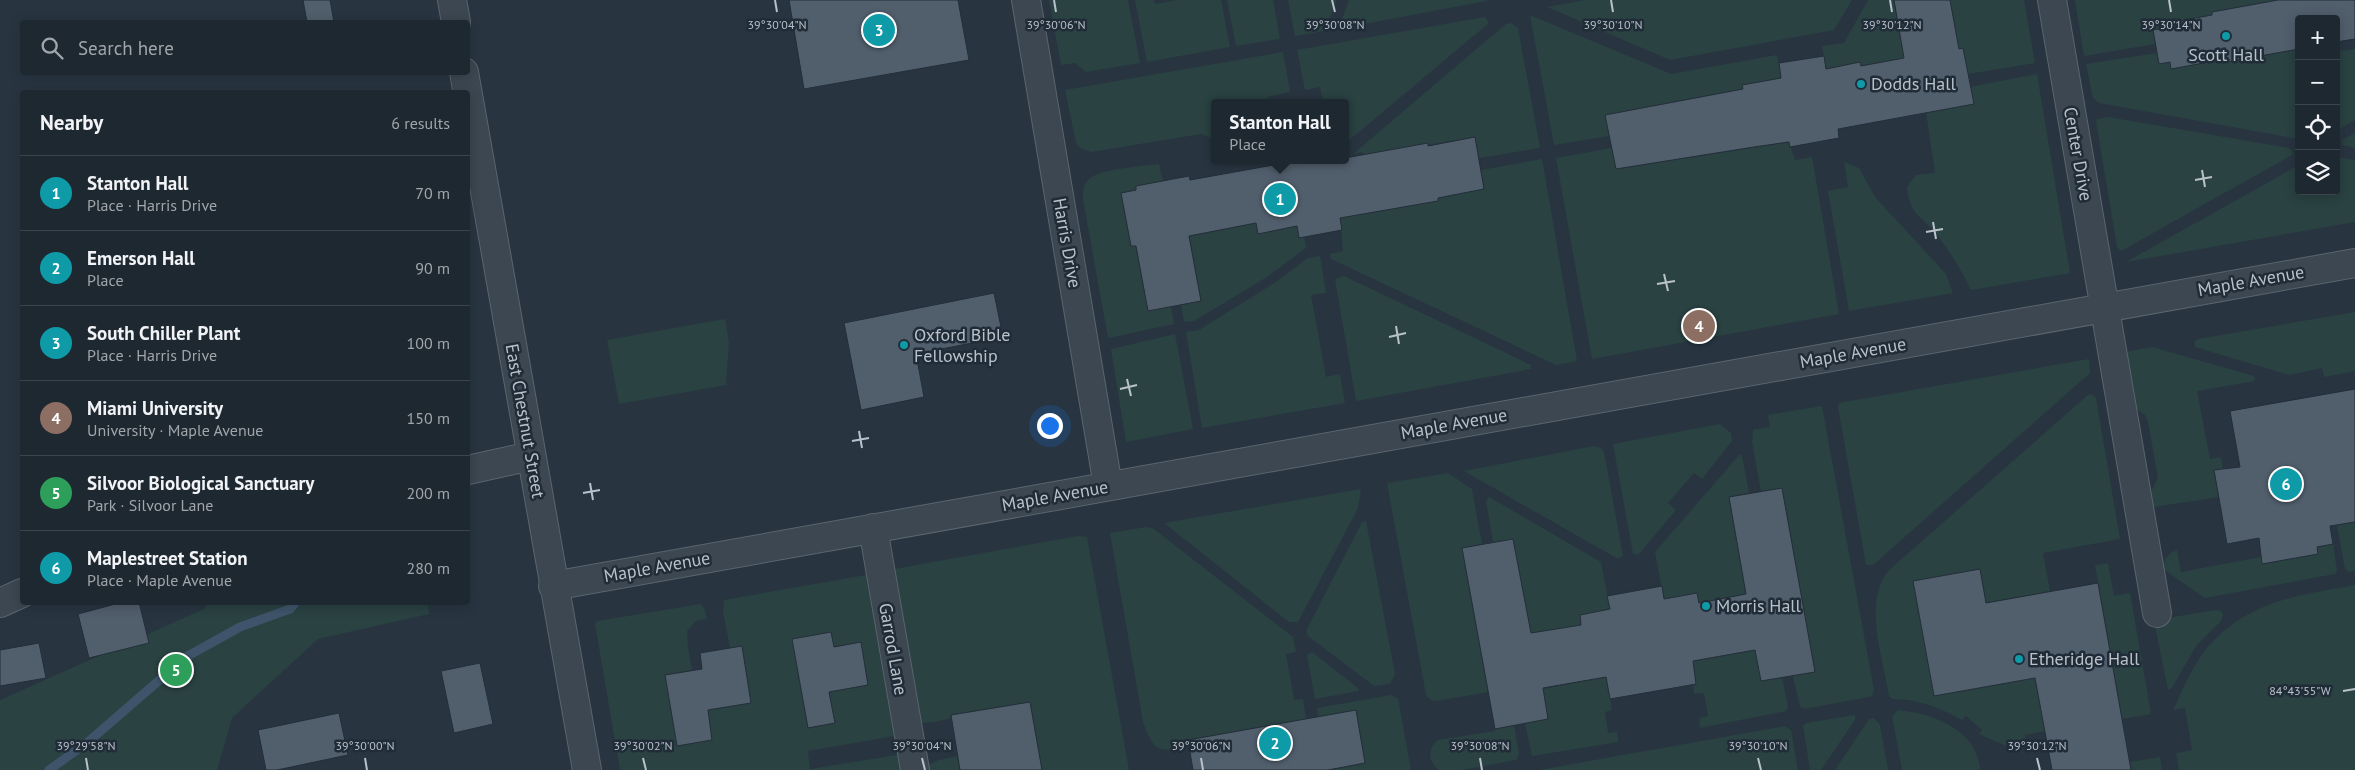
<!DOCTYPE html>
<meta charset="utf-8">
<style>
body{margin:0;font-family:"PT Sans",sans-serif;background:#263039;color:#f1f3f6}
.controls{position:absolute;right:15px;top:15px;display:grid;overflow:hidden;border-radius:5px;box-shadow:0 2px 12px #0003}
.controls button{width:45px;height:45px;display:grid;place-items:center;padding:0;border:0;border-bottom:1px solid #3c444d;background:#1e2831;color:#f1f3f6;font:25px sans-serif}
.you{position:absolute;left:1049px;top:425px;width:18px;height:18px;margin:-12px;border:4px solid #fff;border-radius:50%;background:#1a73e8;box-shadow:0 0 0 8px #1a73e833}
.badge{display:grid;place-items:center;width:32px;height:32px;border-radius:50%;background:#d6ab8b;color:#fff;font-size:16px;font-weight:700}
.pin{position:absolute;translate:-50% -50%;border:2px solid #fff;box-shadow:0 1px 5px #0006}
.popup{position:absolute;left:1211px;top:99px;width:138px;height:65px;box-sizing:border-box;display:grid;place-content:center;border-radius:5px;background:#1e2831;filter:drop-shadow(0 1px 4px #0005);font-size:16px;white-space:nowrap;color:#a1a6ab}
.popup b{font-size:19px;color:#f1f3f6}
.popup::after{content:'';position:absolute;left:50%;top:100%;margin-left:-10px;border:10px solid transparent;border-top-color:#1e2831}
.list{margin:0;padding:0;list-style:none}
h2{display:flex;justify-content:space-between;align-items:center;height:65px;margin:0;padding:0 20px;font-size:21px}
h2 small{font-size:16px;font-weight:400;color:#a1a6ab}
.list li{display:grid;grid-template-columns:32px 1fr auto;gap:15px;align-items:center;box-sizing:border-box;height:75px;padding:0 20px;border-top:1px solid #3c444d}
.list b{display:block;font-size:19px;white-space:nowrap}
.list p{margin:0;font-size:16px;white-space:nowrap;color:#a1a6ab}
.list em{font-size:16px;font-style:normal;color:#a1a6ab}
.icon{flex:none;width:28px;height:28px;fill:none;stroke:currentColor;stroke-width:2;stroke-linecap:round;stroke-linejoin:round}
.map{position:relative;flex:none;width:2355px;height:770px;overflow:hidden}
.search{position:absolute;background:#1e2831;box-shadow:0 2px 12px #0003;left:20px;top:20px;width:450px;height:55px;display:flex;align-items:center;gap:12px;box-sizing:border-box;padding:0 18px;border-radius:5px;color:#a1a6ab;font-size:19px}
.panel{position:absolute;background:#1e2831;box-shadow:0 2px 12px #0003;left:20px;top:90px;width:450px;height:515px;border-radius:5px}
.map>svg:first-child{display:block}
</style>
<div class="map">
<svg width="2355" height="770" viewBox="0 0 2355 770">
<rect width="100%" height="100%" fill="#283541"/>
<path fill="#2a4242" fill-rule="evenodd" d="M1049,0H1128L1140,63L1086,72L1075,63L1061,65Z
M1135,0H1154L1155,4L1177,0H1221L1230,47L1147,62Z
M1227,0H1273L1280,39L1236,46Z
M1288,0H1337L1324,31L1295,36Z
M1349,0H1486V1L1338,29Z
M1585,0H1852L1834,30L1670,60L1547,7Z
M1868,0H1894L1904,58L1861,66L1860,62L1826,69L1822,46L1844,43Z
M1950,0H2024L2035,63L1968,74L1963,48L1959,49Z
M2075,0H2278L2212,12V15L2163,24L2164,28L2153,30L2155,44L2084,56Z
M1530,15L1671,74L1777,55L1781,78L1742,86L1743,89L1682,100L1609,136L1554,145Z
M1485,17L1489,23L1347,142L1345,141V103H1323L1320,87L1305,90L1297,50Z
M1511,23L1518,28L1540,148L1479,158L1475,137L1363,155V152L1353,154L1506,24Z
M2299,49V139L2099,103L2093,98L2086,64L2157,53L2159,64L2170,62L2171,69L2220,60L2221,63Z
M2355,49V120L2336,131V52Z
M1283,52L1290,92L1267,97L1268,103H1215V139L1201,134L1091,152L1080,148L1076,143L1065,90Z
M2037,74L2070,273L1971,290C1961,270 1951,253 1938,236C1922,215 1910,217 1907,187L1916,175L1935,173L1926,112L1970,87Z
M2108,117L2289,148L2293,152L2292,155L2121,251L2117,247L2096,122L2097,119Z
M2355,133V148L2343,145L2342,140Z
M1789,142L1795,160L1812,157L1839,314L1592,359L1556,158L1612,148L1616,169Z
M2336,157L2355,160V222L2126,262L2299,165V191H2336Z
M1542,159L1577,361L1556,365L1331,259L1330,254L1343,251L1340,218L1438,201V198L1484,189L1481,170Z
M1844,162L1859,168L1875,197L1946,274L1953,293L1849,311L1828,191L1848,187Z
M1159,164L1163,181L1136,186V190L1121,194L1131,246H1136L1148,310L1171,306L1174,324L1108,338L1083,199C1083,193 1083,186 1088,180C1097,169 1144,166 1159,164Z
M1256,223L1258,233L1297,226L1299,238L1304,237L1306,248L1267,277L1194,321L1184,322L1181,305L1201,300L1189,236Z
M1320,256L1326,293L1311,295L1326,377L1340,374L1345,403L1202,428L1186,332L1199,330L1273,284L1308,258Z
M1344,276L1531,365V369L1356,401L1335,279Z
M2355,312V371L2324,377L2322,368L2289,375L2195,347V341L2198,339Z
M725,319L729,342L726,385L619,404L607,340Z
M1175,334L1193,429L1126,442L1111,349Z
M2152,347L2254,376L2255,381L2197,391L2210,459L2221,457L2223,469L2219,497L2153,507L2150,494L2158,478L2148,422L2145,415L2135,408L2125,352Z
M2089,359L2090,373L1873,565H1866L1838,407L1839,403Z
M2089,394L2093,395L2096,398L2120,539L2043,553L2050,591L1986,603L1980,569L1914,581L2034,671L2045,731L2025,735L2026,745H2004L1979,734L1982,730L1966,716L1962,720C1941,708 1917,699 1893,699L1889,696C1883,659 1863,603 1888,571Z
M1822,406L1874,690L1872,696L1868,697L1805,709L1800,707L1793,676L1814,672L1782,488L1761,491L1752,442L1753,430L1770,427L1768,415Z
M1720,424L1731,433L1732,441L1702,479L1694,473L1668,503L1676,510L1638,555L1633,554L1613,444Z
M1594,446L1601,448L1604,452L1623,556L1618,559L1464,471Z
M1740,454L1742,456L1749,493L1729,497L1746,594L1699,603L1697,593L1664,599L1655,552Z
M1448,473L1472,489L1482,544L1462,548L1488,692L1437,701L1431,700L1426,695L1387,483Z
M1361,489L1358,508L1298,622H1289L1164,523Z
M1489,497L1601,562L1610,609L1580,615L1581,625L1531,633L1513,539L1493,542L1486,501Z
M1366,521L1395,674L1390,684L1374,686L1308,636L1306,631L1362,522Z
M2355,522V571L2349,572L2345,569L2337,525Z
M1146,527L1154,529L1293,637L1296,652L1286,654L1294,700L1303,699L1306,719L1188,740L1189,747C1159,752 1154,753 1143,722L1110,533Z
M1078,536L1087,537L1129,770H1042L1029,702L951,715V718L935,722L921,723L894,569Z
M2333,544L2337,571L2335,574L2205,598L2163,569C2164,558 2168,554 2177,550L2181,572L2261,557L2262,563L2317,547Z
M2108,563L2114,596L2130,593L2151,714L2122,719L2095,565Z
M866,575L894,736L808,751L810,769L897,755L900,770H620L595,624L597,621L701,604L704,608L707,619L696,621L687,631L688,648L692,670L666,675L677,746L712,740L708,710L751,703L742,647L730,648L723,611L724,600ZM831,632L834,647L861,642L868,685L829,692L835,723L808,728L792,639Z
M2355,585V770H2179L2176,753L2192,750L2185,708L2173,710C2182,691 2191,669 2204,652C2245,601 2295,596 2355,585Z
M208,603H428L429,614L318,639L232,718L217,770H0V700L204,609Z
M2216,610L2221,611L2223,615L2221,621L2196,646L2172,688L2168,690L2155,626L2161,619Z
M1755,650L1761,681L1782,677L1788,707L1786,711L1700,728L1699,718L1708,716L1704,693L1694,694L1693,684L1696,683L1693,661Z
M1312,652L1358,688L1359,691L1315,699L1307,655Z
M1606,677L1612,710L1605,712L1608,733L1617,732L1618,742L1532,756L1525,723L1548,719L1543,689Z
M1391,695L1398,699L1411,770H1328L1365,763L1356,710L1318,717L1317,708Z
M1898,710C1932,713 1978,730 1980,770H1902L1892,716Z
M1855,715V720L1821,770H1810L1803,725L1807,723Z
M1874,718L1880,725L1888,770H1835L1869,719Z
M1514,725L1519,754L1516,760L1462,770H1439C1428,762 1427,749 1438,740L1495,731V729Z
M1785,726L1791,730L1798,770H1539Z
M957,756L960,770H929L928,765L939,760Z
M2160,757L2162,770H2132L2130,762Z"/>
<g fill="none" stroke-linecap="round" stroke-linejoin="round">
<path stroke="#3f546a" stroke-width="9" d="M49,770L88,742L186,657L240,627L290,609L296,602"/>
</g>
<path fill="#515e6c" stroke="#232e39" d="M303,0H330L334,22H307Z
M789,0H958L969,60L804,89Z
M1894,0H1950L1959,49L1963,48L1974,104L1838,129L1839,138L1790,147L1789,142L1754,147L1616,169L1605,115L1743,89L1742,85L1781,78L1779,63L1824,56L1826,69L1860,62L1861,66L1904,58Z
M2278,0H2355V39L2336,42V19H2299V49L2221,63L2220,60L2171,69L2170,62L2159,64L2153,30L2164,28L2163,24L2212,15V12Z
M1475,137L1484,189L1438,198V201L1340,218L1342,230L1299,238L1297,226L1258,234L1256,223L1189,236L1201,301L1148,311L1136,246H1131L1121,193L1136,190V186L1189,176L1190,180L1279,164L1278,160H1345V158L1428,143V146Z
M994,293L1003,337L916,354L924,397L861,410L844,323Z
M2355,389V522L2330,526L2333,544L2317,547L2318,554L2262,564L2259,538L2227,544L2214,470L2240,467L2230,411Z
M1782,488L1815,672L1761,681L1755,650L1693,661L1696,684L1685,686L1610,699L1606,677L1543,688L1548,719L1495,729L1462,548L1513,539L1531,633L1581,625L1580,615L1610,609L1607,596L1662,586L1664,599L1697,593L1699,603L1746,594L1729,497Z
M1980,569L1986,603L2098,583L2131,770H2052L2035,678L1934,696L1913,581Z
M123,602H139L149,643L89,658L78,614Z
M831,632L834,647L861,642L868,685L829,692L835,723L808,728L792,639Z
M39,643L46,678L0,686V650Z
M742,646L751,703L708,710L712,740L677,746L665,675L702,669L700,653Z
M480,663L493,724L454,733L441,671Z
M1030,702L1042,770H960L951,715Z
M1356,710L1365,763L1328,770H1193L1188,740Z
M339,713L348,755L277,770H266L258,730Z"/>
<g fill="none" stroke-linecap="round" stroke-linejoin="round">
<g stroke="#5a656e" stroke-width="30">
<path id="minor" d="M452,0L456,22
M1026,0L1108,486
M2052,0L2157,613
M464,72L587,770
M468,470L531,456
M873,528L915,770
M553,586L2355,263
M0,603L22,593"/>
</g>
<use href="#minor" stroke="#3c4751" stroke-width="28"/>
</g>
<path fill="none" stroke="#b9c2cb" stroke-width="2" d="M775,0L777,12M1054,0L1056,12M1332,0L1335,12M1611,0L1613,12M1890,0L1892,12M2169,0L2171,12M2202,170L2205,187M2195,180L2212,177M1933,222L1936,239M1926,232L1943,229M1664,274L1668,291M1657,284L1675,281M1396,326L1399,344M1389,337L1406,333M1127,379L1131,396M1120,389L1137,385M859,431L862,448M852,441L869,438M590,483L593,500M583,493L600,490M2343,691L2355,689M86,758L88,770M365,758L367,770M643,758L646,770M922,758L925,770M1201,758L1203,770M1480,758L1482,770M1758,758L1761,770M2037,758L2040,770"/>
<g fill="#0f9aa8" stroke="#202c37" stroke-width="2">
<circle cx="2226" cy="36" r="5"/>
<circle cx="1861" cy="84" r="5"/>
<circle cx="904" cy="345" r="5"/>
<circle cx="1706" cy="606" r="5"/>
<circle cx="2019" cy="659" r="5"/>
</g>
<g text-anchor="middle" stroke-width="5" stroke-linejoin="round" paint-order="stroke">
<g font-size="18" fill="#b9c2cb" stroke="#202c37" text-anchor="start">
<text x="2226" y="61" text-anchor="middle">Scott Hall</text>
<text x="1871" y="90">Dodds Hall</text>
<text x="914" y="341">Oxford Bible<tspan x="914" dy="21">Fellowship</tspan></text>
<text x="1716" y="612">Morris Hall</text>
<text x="2029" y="665">Etheridge Hall</text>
</g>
<g font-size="18" fill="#b9c2cb" stroke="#202c37">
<text transform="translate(2078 154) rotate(80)" y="6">Center Drive</text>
<text transform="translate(1067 243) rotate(80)" y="6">Harris Drive</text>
<text transform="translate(2251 281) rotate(-10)" y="6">Maple Avenue</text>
<text transform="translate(1853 353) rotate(-10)" y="6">Maple Avenue</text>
<text transform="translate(525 421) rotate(80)" y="6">East Chestnut Street</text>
<text transform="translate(1454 424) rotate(-10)" y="6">Maple Avenue</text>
<text transform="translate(1055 496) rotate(-10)" y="6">Maple Avenue</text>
<text transform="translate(657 567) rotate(-10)" y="6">Maple Avenue</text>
<text transform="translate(893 649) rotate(80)" y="6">Garrod Lane</text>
</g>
</g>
<g font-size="12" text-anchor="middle" fill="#b9c2cb" stroke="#202c37" stroke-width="5" stroke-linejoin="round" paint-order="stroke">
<text x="777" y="29">39°30'04"N</text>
<text x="1056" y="29">39°30'06"N</text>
<text x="1335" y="29">39°30'08"N</text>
<text x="1613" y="29">39°30'10"N</text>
<text x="1892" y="29">39°30'12"N</text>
<text x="2171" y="29">39°30'14"N</text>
<text x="2300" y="695">84°43'55"W</text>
<text x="86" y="750">39°29'58"N</text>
<text x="365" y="750">39°30'00"N</text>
<text x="643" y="750">39°30'02"N</text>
<text x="922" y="750">39°30'04"N</text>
<text x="1201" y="750">39°30'06"N</text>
<text x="1480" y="750">39°30'08"N</text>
<text x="1758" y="750">39°30'10"N</text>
<text x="2037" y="750">39°30'12"N</text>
</g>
</svg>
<div class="controls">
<button>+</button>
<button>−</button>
<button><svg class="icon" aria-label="locate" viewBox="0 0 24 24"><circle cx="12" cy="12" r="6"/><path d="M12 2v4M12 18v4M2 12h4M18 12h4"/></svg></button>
<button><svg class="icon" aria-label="layers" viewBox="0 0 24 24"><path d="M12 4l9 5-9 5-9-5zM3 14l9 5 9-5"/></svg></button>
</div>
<div class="you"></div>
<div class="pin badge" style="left:1280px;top:199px;background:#0f9aa8">1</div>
<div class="popup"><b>Stanton Hall</b>Place</div>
<div class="pin badge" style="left:1275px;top:743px;background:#0f9aa8">2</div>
<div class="pin badge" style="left:879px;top:30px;background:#0f9aa8">3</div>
<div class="pin badge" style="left:1699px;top:326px;background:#8d6e63">4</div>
<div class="pin badge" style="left:176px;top:670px;background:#2e9e5b">5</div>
<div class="pin badge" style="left:2286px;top:484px;background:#0f9aa8">6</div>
<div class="search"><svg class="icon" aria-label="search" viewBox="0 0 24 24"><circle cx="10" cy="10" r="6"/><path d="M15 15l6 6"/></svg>Search here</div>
<section class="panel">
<h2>Nearby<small>6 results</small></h2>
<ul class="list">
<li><span class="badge" style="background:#0f9aa8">1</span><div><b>Stanton Hall</b><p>Place · Harris Drive</p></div><em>70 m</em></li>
<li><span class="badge" style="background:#0f9aa8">2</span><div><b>Emerson Hall</b><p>Place</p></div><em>90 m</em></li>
<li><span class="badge" style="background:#0f9aa8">3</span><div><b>South Chiller Plant</b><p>Place · Harris Drive</p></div><em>100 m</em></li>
<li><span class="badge" style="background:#8d6e63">4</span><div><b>Miami University</b><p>University · Maple Avenue</p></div><em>150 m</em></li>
<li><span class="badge" style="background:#2e9e5b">5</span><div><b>Silvoor Biological Sanctuary</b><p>Park · Silvoor Lane</p></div><em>200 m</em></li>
<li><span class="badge" style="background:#0f9aa8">6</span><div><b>Maplestreet Station</b><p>Place · Maple Avenue</p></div><em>280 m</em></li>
</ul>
</section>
</div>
